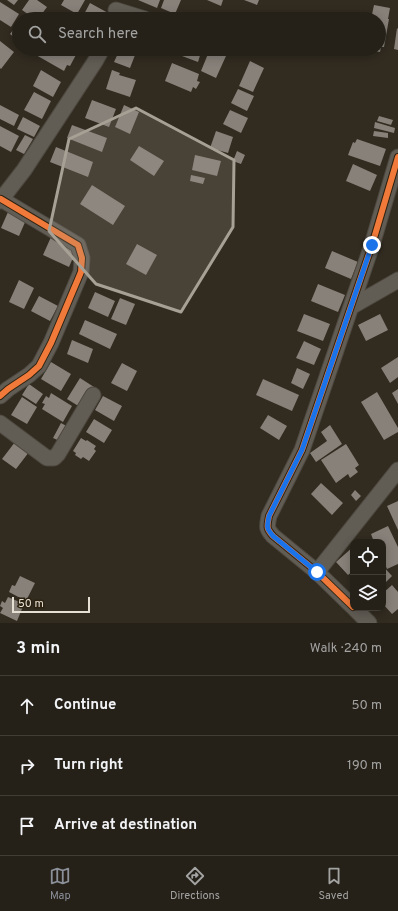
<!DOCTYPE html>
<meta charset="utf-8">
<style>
body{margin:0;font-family:Overpass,sans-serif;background:#312d25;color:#f1f3f6}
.controls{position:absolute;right:12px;bottom:12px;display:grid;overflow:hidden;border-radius:8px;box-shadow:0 2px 10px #0003}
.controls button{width:36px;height:36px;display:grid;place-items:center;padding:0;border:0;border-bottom:1px solid #423e37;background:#252018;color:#f1f3f6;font:20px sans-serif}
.scale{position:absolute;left:12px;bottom:10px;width:78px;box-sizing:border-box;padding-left:4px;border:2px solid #e6dfd4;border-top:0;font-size:11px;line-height:14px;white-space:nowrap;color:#e6dfd4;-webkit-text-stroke:3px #2d2210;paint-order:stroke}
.stop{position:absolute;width:12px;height:12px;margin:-9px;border:3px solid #1a73e8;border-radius:50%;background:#fff}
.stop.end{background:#1a73e8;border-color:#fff;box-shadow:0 1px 4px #0008}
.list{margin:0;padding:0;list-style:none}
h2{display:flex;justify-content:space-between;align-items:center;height:52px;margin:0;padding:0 16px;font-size:17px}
h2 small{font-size:13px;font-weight:400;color:#a3a3a2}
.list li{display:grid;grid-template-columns:26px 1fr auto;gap:12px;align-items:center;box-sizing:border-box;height:60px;padding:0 16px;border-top:1px solid #423e37}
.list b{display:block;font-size:15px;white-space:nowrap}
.list em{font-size:13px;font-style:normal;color:#a3a3a2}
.icon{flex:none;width:22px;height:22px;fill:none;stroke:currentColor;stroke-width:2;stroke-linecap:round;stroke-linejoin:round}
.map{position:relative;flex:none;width:398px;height:623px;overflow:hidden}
.search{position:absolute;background:#252018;box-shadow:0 2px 10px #0003;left:12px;right:12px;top:12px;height:44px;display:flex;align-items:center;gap:10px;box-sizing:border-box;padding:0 14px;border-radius:22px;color:#a3a3a2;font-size:15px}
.sheet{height:232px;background:#252018}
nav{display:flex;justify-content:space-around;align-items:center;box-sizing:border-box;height:56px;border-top:1px solid #423e37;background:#252018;font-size:11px;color:#a3a3a2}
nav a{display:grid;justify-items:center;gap:2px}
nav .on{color:#8c9099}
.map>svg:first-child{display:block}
</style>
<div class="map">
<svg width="398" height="623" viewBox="0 0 398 623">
<rect width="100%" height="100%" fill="#312b20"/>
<path fill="#88817a" d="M7,0H18L14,5Z
M29,0H37L47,7L38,19H35L22,10Z
M64,0H85L77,14L61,5Z
M138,0H160L157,8Z
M164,0H181L175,14L161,8Z
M207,0H223L221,6Z
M244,0H259L257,5Z
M0,2L19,14L11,27L0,20Z
M90,3L110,14L107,19L82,18Z
M374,5L390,8L388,19H389L384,47H381L380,52L369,50L379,49V19H371Z
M19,22V41L10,34Z
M397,28L398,29V50L394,49Z
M0,41L14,52L1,69L0,68Z
M39,49H69L77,53L70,66L67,65L64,71L36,55Z
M120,49L137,50L130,68L114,62Z
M154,49H174L171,56Z
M184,49H202L198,62L182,56Z
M210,49L226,56L216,78L201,71Z
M250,61L264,68L253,92L239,86Z
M172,63L199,74L197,81L200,82L196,89L193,87L191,92L165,81Z
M41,70L61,82L53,97L33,86Z
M112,70L120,73L119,75L136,80L130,97L106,89Z
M238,89L254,96L247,111L231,103Z
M34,92L51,101L42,119L24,110Z
M92,100L116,109L109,127L85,118Z
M0,105L19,115L14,126L0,119Z
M124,105L139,112L130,134L115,127Z
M230,110L248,118L241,133L223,124Z
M379,116L393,120L391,125L377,121Z
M23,117L40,126L34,137L17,129Z
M375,122L395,128L394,133L374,128Z
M72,125L107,138L102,152L67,138Z
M0,126L19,136L11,152L0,146Z
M216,131L233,137L228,153L210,148Z
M374,131L388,133V138L373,136Z
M25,135L33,139L24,154L16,150Z
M357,139L386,149L380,166L348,155L353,142L355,143Z
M139,146L164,161L154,176L130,160Z
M56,147L93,162L88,177L50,162Z
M237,151L245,155L241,164L233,161Z
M195,155L221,161L217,176L192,170Z
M353,164L377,175L370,191L346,181Z
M191,175L205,178L203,184L190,181Z
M92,185L125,206L113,225L80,204Z
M8,212L26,220L19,236L1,228Z
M51,237L78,249L75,261L72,260L69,267L43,255Z
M137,244L157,255L146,275L126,264Z
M332,251L358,262L351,279L325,268Z
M19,280L34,288L24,309L9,302Z
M318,284L345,295L338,312L311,301Z
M95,292L115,301L108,317L88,308Z
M39,296L58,306L50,321L31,311Z
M120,298L135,304L126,325L111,319Z
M304,314L330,324L323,341L297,331Z
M380,314L388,330L366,341L358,325Z
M85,320L117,334L110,349L79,334Z
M72,340L93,349L88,363L67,354Z
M304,341L321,349L314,365L296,358Z
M398,357V377L390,383L381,368Z
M51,362L71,374L61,391L41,379Z
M122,363L137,371L127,391L111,383Z
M297,368L310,374L303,389L291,383Z
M80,378L94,387L80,407L67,399Z
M263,379L299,395L292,411L256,395Z
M29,384L43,394L36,404L22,395Z
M398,389V404L392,393Z
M377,392L398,428V432L384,440L361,402Z
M51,393L72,406L63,422L42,409L45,404L42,403L46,396L49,398Z
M103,396L122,406L114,421L95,410Z
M22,397L37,407L27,424L11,415Z
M268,415L287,426L279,440L260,428Z
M94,419L112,430L104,443L86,432Z
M61,423L70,428L62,442L53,438Z
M330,425L342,444L316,462L310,453L327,441L321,432Z
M81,438L86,441L87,440L96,446L94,449L96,451L89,461L83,457L81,459L75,455L76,453L73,451Z
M15,442L29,452L16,469L2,459Z
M346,444L359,465L355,468L358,472L350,478L348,474L336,483L321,460Z
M321,483L343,503L332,515L311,494Z
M355,490L361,496L356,501L351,495Z
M398,501V530L387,506Z
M388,526L398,547V564L387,569L383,560V542H374L371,534Z
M353,547V571L348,575L336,562Z
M383,566L392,576L383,585Z
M20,576L35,583L26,601L9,592L12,585L15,586Z
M392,585L398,592V609L392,614L383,604V593Z
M8,597L24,604L17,621L0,613L3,608L0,606L2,601L5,603Z"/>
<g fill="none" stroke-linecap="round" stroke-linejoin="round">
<g stroke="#4d483f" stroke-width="17">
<path id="minor" d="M116,10L145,19
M0,201L24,170L96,60L102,49
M351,307L398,280
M0,396L8,389L29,375L39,366L51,343L81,272L82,258L78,245L1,199
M0,423L47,458H54L58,454L93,395
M317,572L398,470
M353,607L317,572L273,536C266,528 267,527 269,516L302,450L372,245L398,157
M354,608L369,623"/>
</g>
<use href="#minor" stroke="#615c54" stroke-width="15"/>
<g stroke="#2d2210" stroke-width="8">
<path id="cycleway" d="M0,396L8,389L29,375L39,366L51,343L81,272L82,258L78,245L1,199
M353,607L317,572L273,536C266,528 267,527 269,516L302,450L372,245L398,157"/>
</g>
<use href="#cycleway" stroke="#f17a3a" stroke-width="6"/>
</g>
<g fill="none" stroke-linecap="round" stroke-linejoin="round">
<path stroke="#1a73e8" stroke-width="5" d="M317,572L273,536C266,528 267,527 269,516L302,450L372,245"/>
</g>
<path fill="#a7a095" fill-opacity="0.2" stroke="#a7a095" stroke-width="3" stroke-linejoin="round" d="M136,108L234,160L233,227L181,312L96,284L49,231L69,139Z"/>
</svg>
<div class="controls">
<button><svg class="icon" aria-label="locate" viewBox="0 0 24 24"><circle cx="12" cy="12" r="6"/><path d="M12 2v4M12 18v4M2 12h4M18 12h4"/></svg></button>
<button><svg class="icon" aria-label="layers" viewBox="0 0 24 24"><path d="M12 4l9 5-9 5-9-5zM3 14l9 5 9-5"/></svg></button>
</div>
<div class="scale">50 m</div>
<div class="stop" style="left:317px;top:572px"></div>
<div class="stop end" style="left:372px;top:245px"></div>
<div class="search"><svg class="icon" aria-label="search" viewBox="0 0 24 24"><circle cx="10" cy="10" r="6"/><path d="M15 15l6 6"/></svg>Search here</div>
</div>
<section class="sheet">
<h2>3 min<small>Walk · 240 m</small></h2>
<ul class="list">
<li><svg class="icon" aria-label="ahead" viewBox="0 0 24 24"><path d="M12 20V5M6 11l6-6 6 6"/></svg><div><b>Continue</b></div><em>50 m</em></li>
<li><svg class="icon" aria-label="right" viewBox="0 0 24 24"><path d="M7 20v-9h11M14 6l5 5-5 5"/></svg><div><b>Turn right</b></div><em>190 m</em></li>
<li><svg class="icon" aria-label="arrive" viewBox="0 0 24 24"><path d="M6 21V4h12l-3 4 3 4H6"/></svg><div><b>Arrive at destination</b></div></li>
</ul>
</section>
<nav>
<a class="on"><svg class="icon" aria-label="map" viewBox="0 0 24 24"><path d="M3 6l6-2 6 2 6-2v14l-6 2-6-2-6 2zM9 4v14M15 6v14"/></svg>Map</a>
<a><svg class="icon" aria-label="directions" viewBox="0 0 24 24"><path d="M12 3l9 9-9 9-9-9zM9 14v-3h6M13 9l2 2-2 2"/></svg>Directions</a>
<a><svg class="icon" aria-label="saved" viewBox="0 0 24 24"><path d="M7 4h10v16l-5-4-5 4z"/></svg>Saved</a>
</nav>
